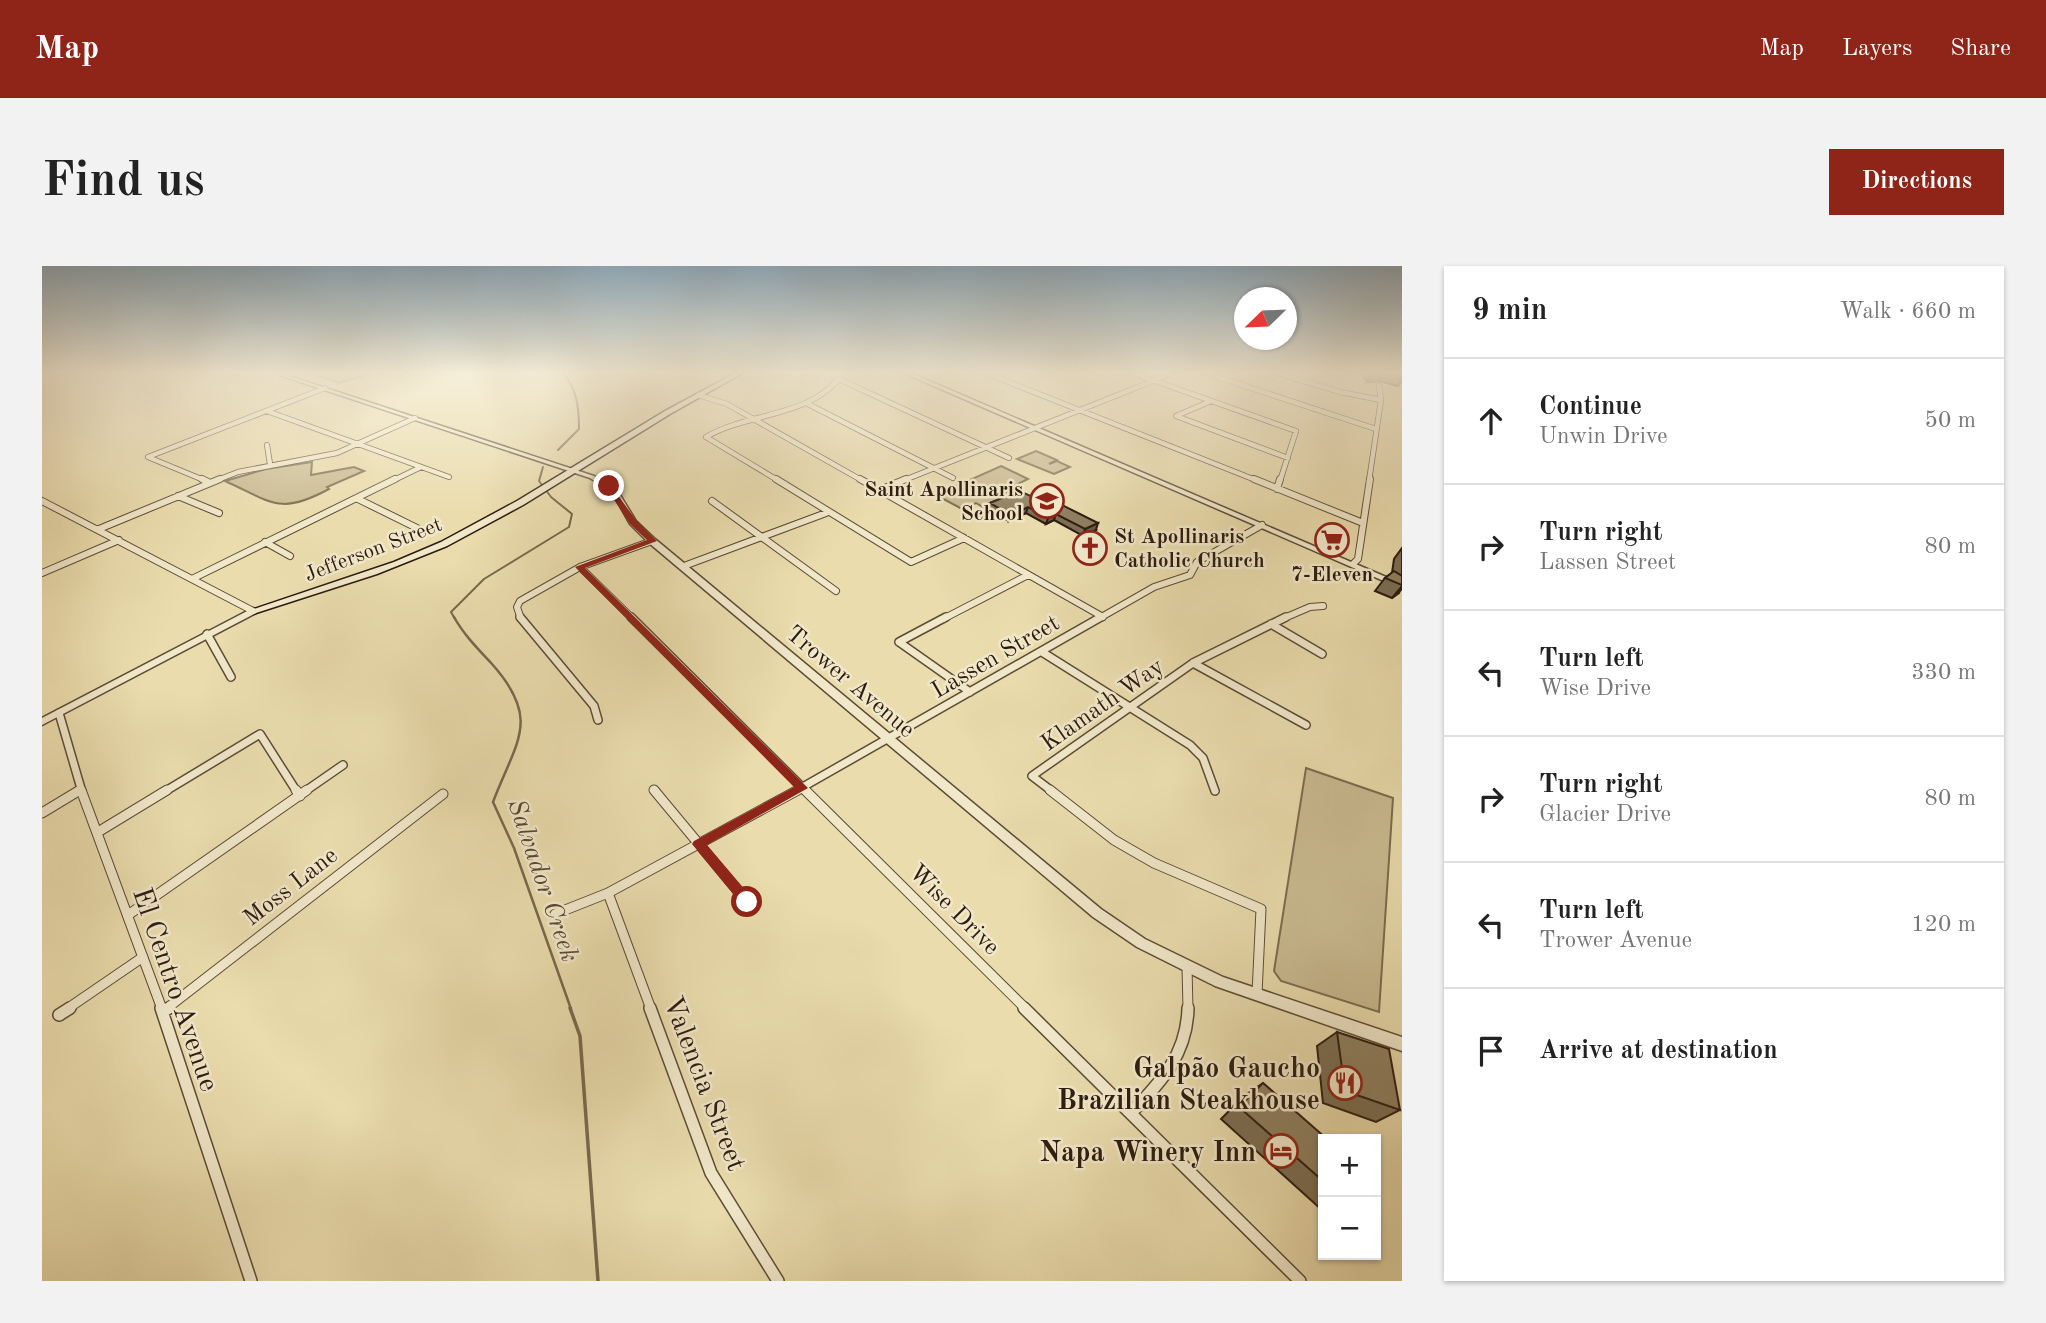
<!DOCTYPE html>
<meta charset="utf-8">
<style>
body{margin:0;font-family:"Old Standard TT",serif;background:#f2f2f2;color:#222}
.controls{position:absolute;right:21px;bottom:21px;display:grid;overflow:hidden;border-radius:0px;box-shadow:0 2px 5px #0004}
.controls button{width:63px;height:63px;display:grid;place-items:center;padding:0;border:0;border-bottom:2px solid #e0e0e0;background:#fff;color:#222;font:35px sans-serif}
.compass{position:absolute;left:1192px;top:21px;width:63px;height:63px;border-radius:50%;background:#fff;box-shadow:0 2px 5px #0004;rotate:247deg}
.stop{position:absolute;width:21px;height:21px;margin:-16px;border:5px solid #8f2418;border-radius:50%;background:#fff}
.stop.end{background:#8f2418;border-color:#fff;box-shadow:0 2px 7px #0008}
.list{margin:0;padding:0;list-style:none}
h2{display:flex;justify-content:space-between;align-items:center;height:91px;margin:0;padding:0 28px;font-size:30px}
h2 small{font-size:23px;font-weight:400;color:#767676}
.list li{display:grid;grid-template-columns:46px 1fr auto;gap:21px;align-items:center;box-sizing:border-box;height:126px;padding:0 28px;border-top:2px solid #e0e0e0}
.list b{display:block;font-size:26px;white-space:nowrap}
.list p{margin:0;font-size:23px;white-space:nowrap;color:#767676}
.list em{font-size:23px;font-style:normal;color:#767676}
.icon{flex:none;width:38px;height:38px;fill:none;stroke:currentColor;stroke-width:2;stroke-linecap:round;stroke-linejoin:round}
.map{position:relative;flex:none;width:1360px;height:1015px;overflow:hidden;border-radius:0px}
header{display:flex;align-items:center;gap:42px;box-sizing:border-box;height:98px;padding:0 35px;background:#8f2418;color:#fff}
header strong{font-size:33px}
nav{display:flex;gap:38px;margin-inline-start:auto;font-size:24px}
.intro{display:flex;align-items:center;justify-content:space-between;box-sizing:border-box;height:168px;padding:0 42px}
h1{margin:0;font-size:49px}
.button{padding:18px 32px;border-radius:0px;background:#8f2418;color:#fff;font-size:24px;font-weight:700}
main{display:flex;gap:42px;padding:0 42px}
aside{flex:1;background:#fff;border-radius:0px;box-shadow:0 2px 5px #0004}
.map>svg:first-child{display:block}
</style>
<header>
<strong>Map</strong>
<nav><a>Map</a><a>Layers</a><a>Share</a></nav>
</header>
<div class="intro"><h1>Find us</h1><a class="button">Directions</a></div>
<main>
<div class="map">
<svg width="1360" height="1015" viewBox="0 0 1360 1015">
<rect width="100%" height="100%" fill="#eadcad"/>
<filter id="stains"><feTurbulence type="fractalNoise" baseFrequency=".00286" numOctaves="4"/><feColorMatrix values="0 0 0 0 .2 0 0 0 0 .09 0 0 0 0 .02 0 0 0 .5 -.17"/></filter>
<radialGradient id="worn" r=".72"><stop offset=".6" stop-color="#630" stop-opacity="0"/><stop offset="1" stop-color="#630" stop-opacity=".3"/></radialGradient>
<path fill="#cabb92" stroke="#7c6c50" stroke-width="2" d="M278,105H337L297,117L270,107Z
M994,185L1015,194L1007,198L1015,195L1028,201L1012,208L975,193Z
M270,196L269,209L312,201L322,205L285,221L287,223C237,250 230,236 183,215L224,203Z
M959,200L986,213L959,226L962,227L972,222L982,228L944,243L934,237L920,243L894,229Z
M1264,502L1351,532L1337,746L1239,715L1232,705Z"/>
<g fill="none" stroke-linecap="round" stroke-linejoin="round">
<path stroke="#78684d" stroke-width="2" d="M516,184L537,163C537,141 535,121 519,105
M413,353L409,346L442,313L527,261L530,248L509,231L497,215L501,201"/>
<path stroke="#78684d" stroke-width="2.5" d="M412,351C422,369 436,383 450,398C500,454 474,475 451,536L472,582L529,743"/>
<path stroke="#78684d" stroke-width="3.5" d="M528,742L538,770L556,1015"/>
<g stroke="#5c4c36" stroke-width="6">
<path id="minor-far4" d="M939,105L1216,215
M1085,105L1254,165L1238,215
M1157,105L1334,163
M1228,105L1298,126L1339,134
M799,114L967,192
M656,129L685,138L821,215
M1169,135L1134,150L1246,192
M764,137L911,212
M225,145L407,211
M225,179L228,198
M106,191L283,122
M106,191L164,215
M173,215L196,206L295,187L373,152
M350,215L379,201
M737,215L664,171C709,145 772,152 803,105
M860,215L1136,105
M1327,215L1339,134L1337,120"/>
</g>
<g stroke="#5c4c36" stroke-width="8">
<path id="minor-far3" d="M160,213L168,217
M734,213L869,296L922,272
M818,213L1061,351
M1212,213L1321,257
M1235,223L1238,213
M838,224L864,213
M136,230L177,247
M316,233L381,265
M0,235L211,345
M670,235L794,325
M57,263L178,213
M223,276L248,290
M1311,298L1316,293L1328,213
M642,300L784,247
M538,301L591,353
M0,307L77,274
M152,312L353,213
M479,353L475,341L478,335L538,301L610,275
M901,353L986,309
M1056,353L1112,321L1148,309L1155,296L1220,259
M1240,353L1268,341L1281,340"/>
</g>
<g stroke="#5c4c36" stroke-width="10">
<path id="minor-far2" d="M478,351L552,440L556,454
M589,351L765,526
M904,351L857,376L928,426
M1229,358L1280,388
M165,368L189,411
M1000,386L1148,479L1161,492L1173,525
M1151,397L1264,459
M17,447L40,526
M612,524L614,526
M35,526L39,524
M122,526L218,468L255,526
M262,526L301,499
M752,526L1059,351
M1011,526L990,510L1151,397L1244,351"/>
</g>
<g stroke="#5c4c36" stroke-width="11">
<path id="minor-far1" d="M39,524L120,743
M254,524L258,530
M612,524L705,636
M763,524L984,743
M1008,524L1072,574L1112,597L1219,643L1215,728
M0,547L38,524
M56,566L125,524
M566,627L609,743
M513,648L566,627L756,524
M86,649L265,524
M1145,701L1146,743
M25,743L101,691
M124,743L401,528"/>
</g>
<g stroke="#5c4c36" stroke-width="14">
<path id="minor" d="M119,742L209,1015
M608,742L669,907L736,1015
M982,742L1258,1015
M121,746L127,742
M17,749L28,742
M1089,847C1120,815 1145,788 1146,742"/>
</g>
<g stroke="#5c4c36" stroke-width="3">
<path id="tertiary" d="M225,105H232L552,210L575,224L594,255L613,273L1059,643L1103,673L1181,711L1360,771V785L1173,720L1095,681L1051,651L607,277L588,258L570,226L548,212Z
M857,105H864L1358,317L1357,319H1351Z
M211,342L215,345L214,347L0,459V452Z"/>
</g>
<g stroke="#2d1c0f" stroke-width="3">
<path id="secondary" d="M697,105H704L628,148L481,239L405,280L335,308L214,347L211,348L206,345L352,296L399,276L475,235L623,145Z"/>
</g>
<use href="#minor-far4" stroke="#f1e8ca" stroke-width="4.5"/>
<use href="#minor-far3" stroke="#f1e8ca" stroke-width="6"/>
<use href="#minor-far2" stroke="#f1e8ca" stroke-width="7"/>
<use href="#minor-far1" stroke="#f1e8ca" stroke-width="9"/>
<use href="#minor" stroke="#f1e8ca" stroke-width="11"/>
<use href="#tertiary" fill="#f1e8ca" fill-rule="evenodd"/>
<use href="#secondary" fill="#f1e8ca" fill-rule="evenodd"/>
</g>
<path fill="#7b6e53" stroke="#2d1c0f" stroke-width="2" d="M1318,105H1360V114L1356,120L1337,115L1325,116Z
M977,225L1054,264L1041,270L1012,254L1004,258L984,247L967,255L946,243L948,237Z
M1360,282V320L1357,327L1350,332L1333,325L1343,312L1350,307L1352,293Z
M1295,766L1358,844L1334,856L1281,837L1275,780Z
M1221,817L1281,873V945L1179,853L1202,830Z"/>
<path fill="#645a44" stroke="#2d1c0f" stroke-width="2" d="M1332,105H1344L1337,115L1325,116Z
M986,241L984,247L967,255L969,249Z
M1014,248L1012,254L1004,258L1006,252Z
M1056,257L1054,264L1041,270L1043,263Z
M1360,320V323L1350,332Z"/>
<path fill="#8f8061" stroke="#2d1c0f" stroke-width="2" d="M977,225L1012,240L1018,238L1056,257L1043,263L1014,248L1006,252L986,241L969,249L948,237Z
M1352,305L1360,310V319L1343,312Z
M1295,766L1347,783L1358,844L1303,825Z
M1221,817L1285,873H1281V915L1197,841Z"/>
<linearGradient id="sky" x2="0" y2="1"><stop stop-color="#8faabb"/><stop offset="0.43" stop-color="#f6efda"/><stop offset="1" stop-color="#f6efda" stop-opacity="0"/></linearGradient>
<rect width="1360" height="247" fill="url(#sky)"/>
<path fill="#8f2418" d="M567,217L594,254L615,275L543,302L766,522L665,579L710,632V640H701L650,578L652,575L752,521L533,301L605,274L588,258L563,220Z"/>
<defs>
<g id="school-ring" transform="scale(1.75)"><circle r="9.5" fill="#f1e8ca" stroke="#8f2418" stroke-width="1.5"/><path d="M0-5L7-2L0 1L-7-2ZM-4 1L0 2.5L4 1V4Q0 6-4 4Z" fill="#8f2418"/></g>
<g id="supermarket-ring" transform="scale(1.75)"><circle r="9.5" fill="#f1e8ca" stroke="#8f2418" stroke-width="1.5"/><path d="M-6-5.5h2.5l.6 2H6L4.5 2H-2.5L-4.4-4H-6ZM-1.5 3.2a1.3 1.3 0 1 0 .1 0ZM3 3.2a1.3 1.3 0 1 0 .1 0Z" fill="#8f2418"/></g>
<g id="church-ring" transform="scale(1.75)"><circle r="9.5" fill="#f1e8ca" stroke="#8f2418" stroke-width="1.5"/><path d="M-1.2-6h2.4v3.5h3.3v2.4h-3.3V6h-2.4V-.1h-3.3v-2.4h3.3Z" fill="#8f2418"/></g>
<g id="restaurant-ring" transform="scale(1.75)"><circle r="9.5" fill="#f1e8ca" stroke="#8f2418" stroke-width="1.5"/><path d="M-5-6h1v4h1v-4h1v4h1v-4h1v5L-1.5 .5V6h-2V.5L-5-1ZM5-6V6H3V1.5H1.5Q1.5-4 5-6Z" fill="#8f2418"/></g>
<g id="hotel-ring" transform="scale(1.75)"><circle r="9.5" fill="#f1e8ca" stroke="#8f2418" stroke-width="1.5"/><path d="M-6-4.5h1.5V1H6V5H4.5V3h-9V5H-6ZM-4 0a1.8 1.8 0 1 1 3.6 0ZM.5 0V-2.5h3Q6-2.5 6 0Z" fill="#8f2418"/></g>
</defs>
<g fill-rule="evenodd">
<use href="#school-ring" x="1005" y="235"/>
<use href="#supermarket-ring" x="1290" y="274"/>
<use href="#church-ring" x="1048" y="282"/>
<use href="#restaurant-ring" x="1303" y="817"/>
<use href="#hotel-ring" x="1239" y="885"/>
</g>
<g text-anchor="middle" stroke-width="5" stroke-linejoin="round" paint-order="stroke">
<g font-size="21" font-weight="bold" fill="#2d1c0f" stroke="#f1e8ca" text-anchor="end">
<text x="981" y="230">Saint Apollinaris<tspan x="981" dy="24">School</tspan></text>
<text x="1072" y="277" text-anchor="start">St Apollinaris<tspan x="1072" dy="24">Catholic Church</tspan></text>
<text x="1290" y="315" text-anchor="middle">7-Eleven</text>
</g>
<g font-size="21" fill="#2d1c0f" stroke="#f1e8ca">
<text transform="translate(331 283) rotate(-21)" y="7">Jefferson Street</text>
</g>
<g font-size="24" fill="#2d1c0f" stroke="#f1e8ca">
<text transform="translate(953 390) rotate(-30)" y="8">Lassen Street</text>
<text transform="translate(809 415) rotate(40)" y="8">Trower Avenue</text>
<text transform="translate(1060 438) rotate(-35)" y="8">Klamath Way</text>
<text transform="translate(248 620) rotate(-38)" y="8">Moss Lane</text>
<text transform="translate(913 643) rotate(45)" y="8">Wise Drive</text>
</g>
<g font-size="26" font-style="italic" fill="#594833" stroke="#f1e8ca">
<text transform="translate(502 614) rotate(71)" y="9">Salvador Creek</text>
</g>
<g font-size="28" fill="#2d1c0f" stroke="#f1e8ca">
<text transform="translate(135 723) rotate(71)" y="10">El Centro Avenue</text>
<text transform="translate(664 817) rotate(69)" y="10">Valencia Street</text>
</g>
<g font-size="28" font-weight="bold" fill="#2d1c0f" stroke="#f1e8ca" text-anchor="end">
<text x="1278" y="811">Galpão Gaucho<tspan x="1278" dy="32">Brazilian Steakhouse</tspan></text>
<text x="1214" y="895">Napa Winery Inn</text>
</g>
</g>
<rect width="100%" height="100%" filter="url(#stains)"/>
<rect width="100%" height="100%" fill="url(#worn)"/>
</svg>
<div class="controls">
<button>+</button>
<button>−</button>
</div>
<svg class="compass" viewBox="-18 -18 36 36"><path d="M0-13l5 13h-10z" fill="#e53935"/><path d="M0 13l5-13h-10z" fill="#767676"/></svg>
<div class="stop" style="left:705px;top:636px"></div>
<div class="stop end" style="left:567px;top:220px"></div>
</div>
<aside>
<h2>9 min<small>Walk · 660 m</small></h2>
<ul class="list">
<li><svg class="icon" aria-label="ahead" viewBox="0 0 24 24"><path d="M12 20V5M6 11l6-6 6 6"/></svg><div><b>Continue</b><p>Unwin Drive</p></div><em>50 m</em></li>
<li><svg class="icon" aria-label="right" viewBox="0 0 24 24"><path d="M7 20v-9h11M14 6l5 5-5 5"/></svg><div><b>Turn right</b><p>Lassen Street</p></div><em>80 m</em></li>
<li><svg class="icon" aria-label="left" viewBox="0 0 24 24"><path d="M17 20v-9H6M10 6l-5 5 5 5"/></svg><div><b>Turn left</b><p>Wise Drive</p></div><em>330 m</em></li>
<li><svg class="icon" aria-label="right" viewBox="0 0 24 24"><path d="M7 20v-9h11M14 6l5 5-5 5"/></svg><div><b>Turn right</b><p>Glacier Drive</p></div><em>80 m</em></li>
<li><svg class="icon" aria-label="left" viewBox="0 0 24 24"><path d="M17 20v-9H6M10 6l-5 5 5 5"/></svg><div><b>Turn left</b><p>Trower Avenue</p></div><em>120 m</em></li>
<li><svg class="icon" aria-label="arrive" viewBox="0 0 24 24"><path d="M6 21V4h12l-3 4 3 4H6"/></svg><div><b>Arrive at destination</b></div></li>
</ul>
</aside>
</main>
